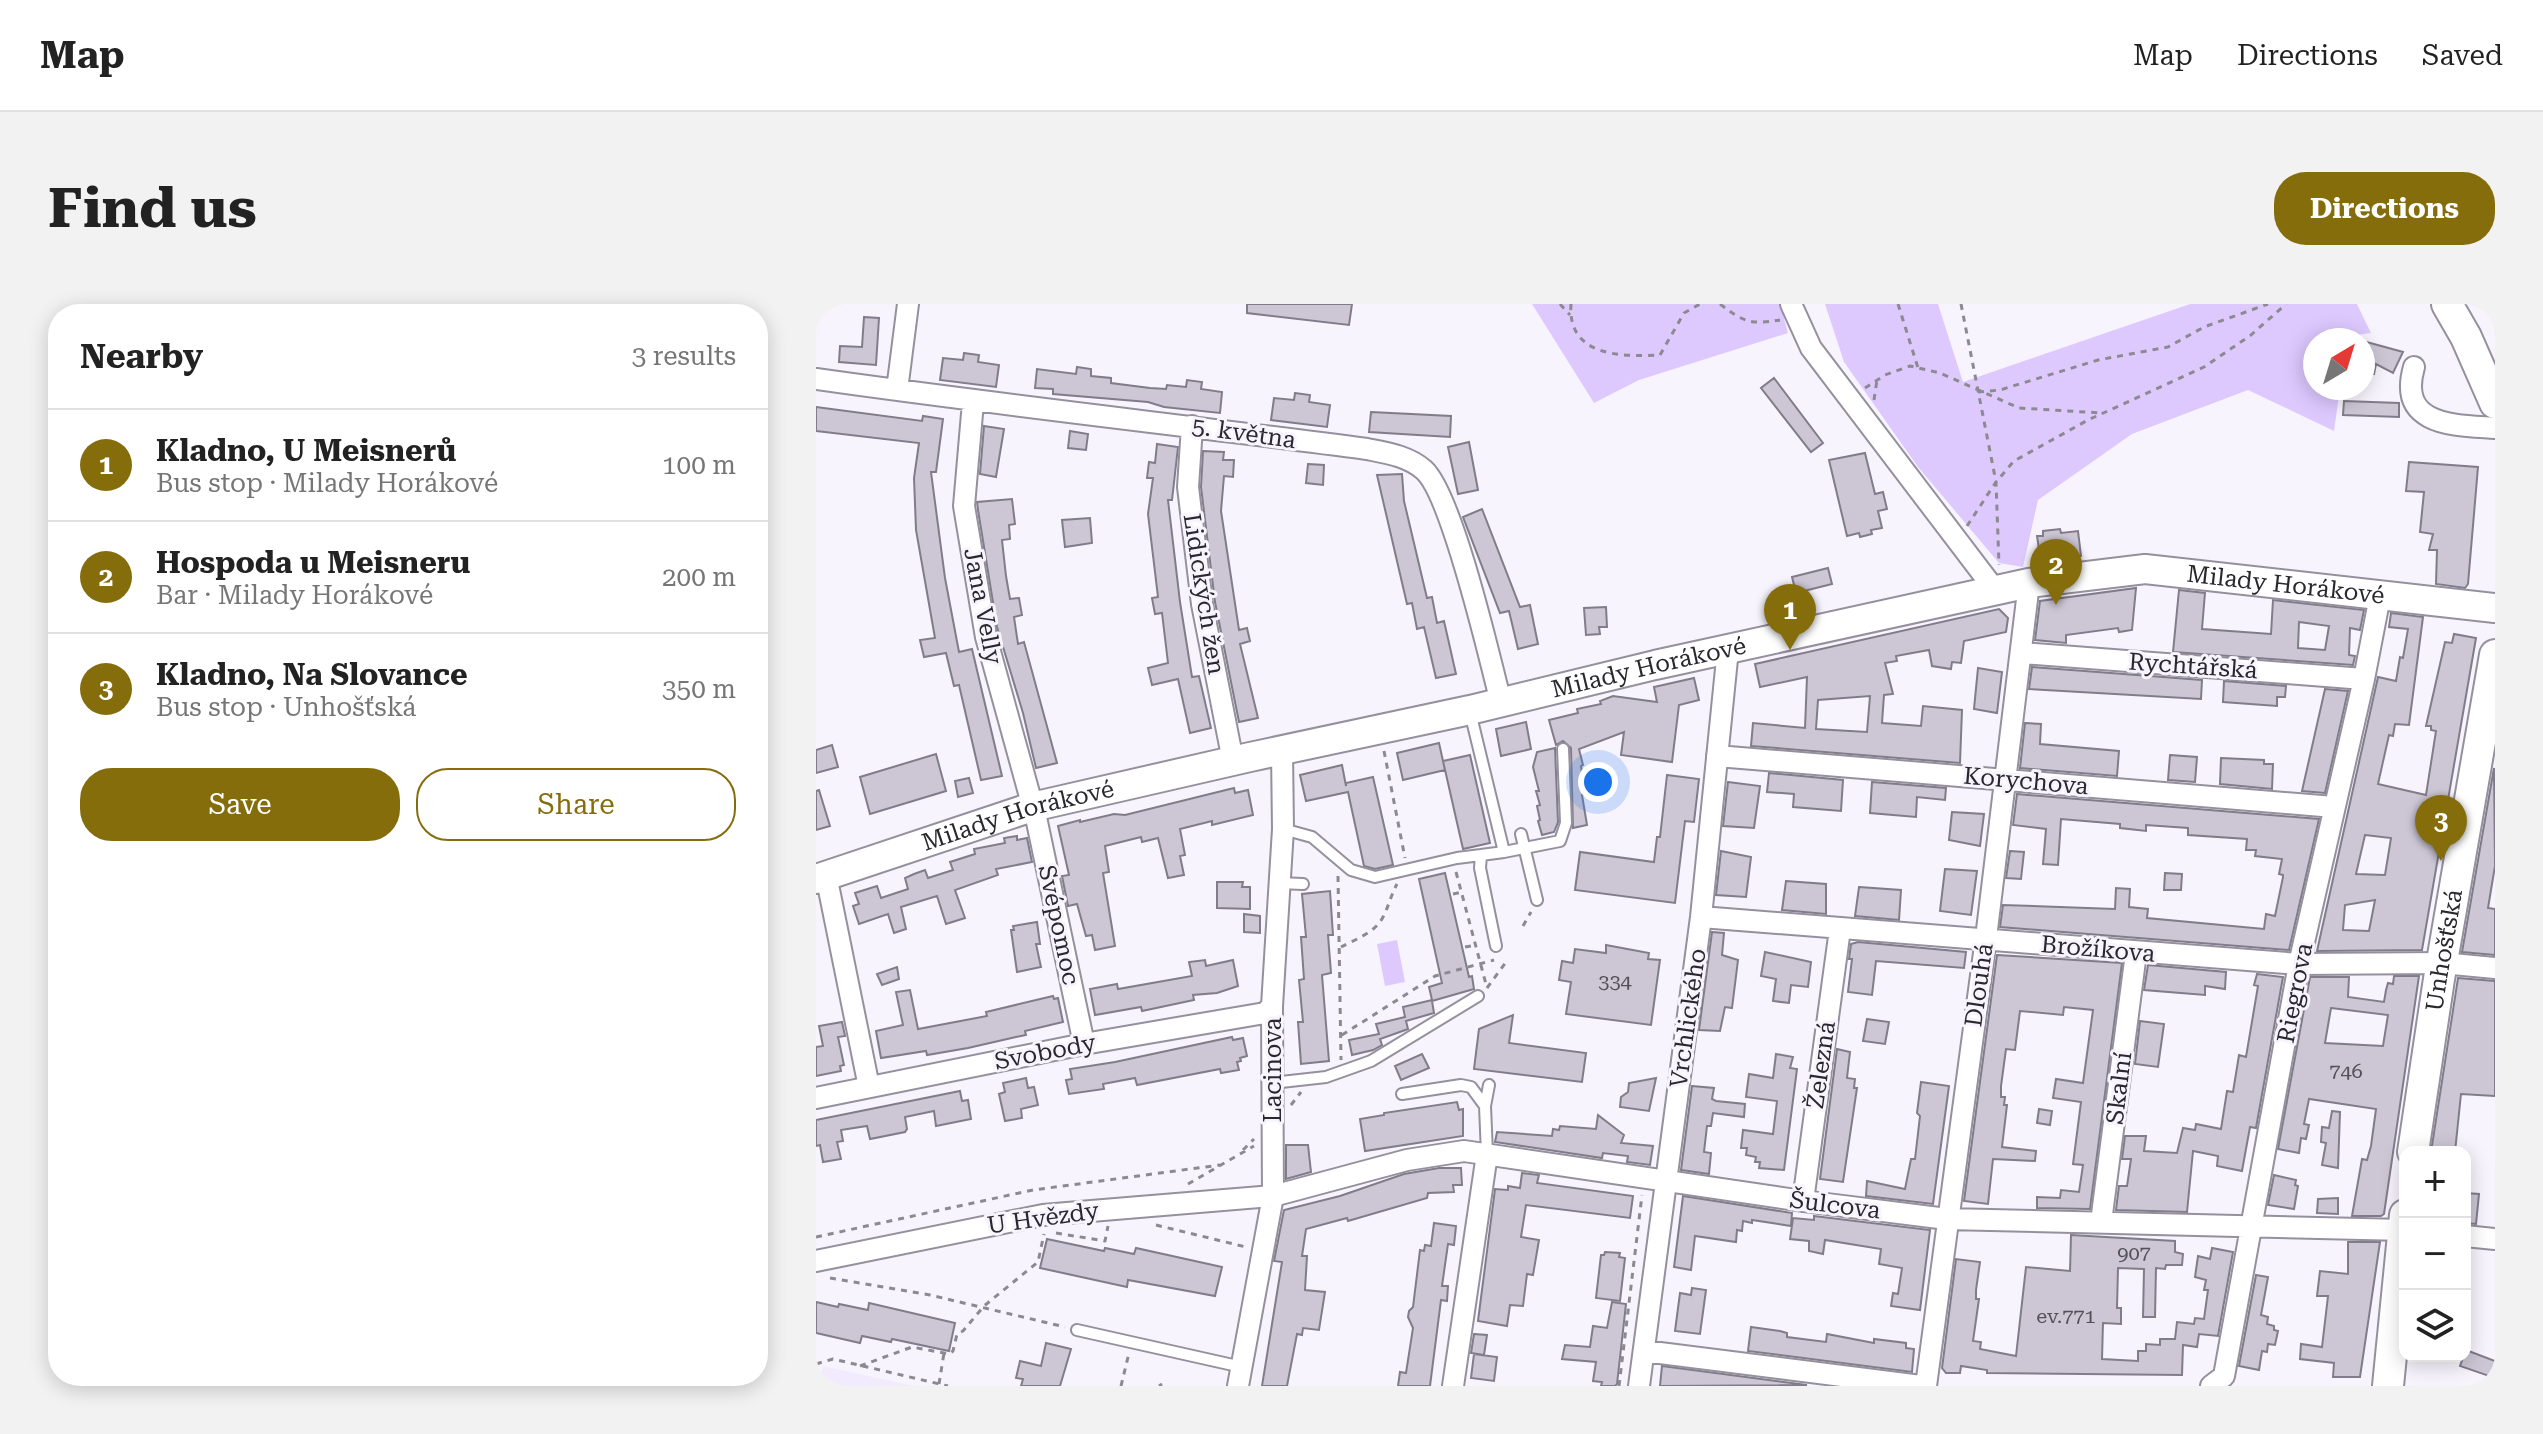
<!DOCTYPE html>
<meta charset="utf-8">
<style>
body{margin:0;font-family:"Roboto Serif",serif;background:#f2f2f2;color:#222}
.controls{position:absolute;right:24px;bottom:24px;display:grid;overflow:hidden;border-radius:16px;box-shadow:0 4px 20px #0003}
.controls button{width:72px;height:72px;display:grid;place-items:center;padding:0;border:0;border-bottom:2px solid #e0e0e0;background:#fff;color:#222;font:40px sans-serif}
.compass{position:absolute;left:1487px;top:24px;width:72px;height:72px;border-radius:50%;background:#fff;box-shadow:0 4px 20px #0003;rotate:38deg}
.you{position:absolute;left:782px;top:478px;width:28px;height:28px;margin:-20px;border:6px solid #fff;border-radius:50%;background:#1a73e8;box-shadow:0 0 0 12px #1a73e833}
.badge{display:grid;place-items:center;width:52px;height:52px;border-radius:50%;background:#866d0c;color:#fff;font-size:26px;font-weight:700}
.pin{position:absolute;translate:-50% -66px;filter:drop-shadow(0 2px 4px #0008)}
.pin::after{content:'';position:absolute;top:42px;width:28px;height:24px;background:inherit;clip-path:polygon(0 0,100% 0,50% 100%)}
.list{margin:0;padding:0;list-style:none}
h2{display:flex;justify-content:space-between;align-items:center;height:104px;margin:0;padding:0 32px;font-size:34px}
h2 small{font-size:26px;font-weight:400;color:#767676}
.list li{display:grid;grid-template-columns:52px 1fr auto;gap:24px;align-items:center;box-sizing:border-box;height:112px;padding:0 32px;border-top:2px solid #e0e0e0}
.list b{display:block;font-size:30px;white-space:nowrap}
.list p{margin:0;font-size:26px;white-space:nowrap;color:#767676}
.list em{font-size:26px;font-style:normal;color:#767676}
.actions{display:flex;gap:16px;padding:24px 32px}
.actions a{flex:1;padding:18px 0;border:2px solid #866d0c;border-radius:32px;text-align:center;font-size:28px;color:#866d0c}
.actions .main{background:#866d0c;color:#fff}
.icon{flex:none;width:44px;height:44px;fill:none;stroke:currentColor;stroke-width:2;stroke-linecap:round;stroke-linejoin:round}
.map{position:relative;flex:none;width:1679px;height:1082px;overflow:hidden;border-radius:32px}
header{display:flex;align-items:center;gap:48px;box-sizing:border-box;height:112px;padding:0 40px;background:#fff;border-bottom:2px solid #e0e0e0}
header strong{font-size:38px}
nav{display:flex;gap:44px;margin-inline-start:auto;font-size:28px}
.intro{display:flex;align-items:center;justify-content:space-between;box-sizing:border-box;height:192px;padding:0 48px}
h1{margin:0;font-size:56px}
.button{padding:20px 36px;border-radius:32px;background:#866d0c;color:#fff;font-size:28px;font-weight:700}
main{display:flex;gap:48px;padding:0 48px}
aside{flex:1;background:#fff;border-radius:32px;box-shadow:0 4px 20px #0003}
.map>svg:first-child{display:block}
</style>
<header>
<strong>Map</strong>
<nav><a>Map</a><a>Directions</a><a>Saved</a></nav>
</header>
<div class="intro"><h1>Find us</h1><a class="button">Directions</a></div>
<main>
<aside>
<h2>Nearby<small>3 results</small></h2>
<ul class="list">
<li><span class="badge">1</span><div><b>Kladno, U Meisnerů</b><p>Bus stop · Milady Horákové</p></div><em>100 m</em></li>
<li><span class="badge">2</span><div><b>Hospoda u Meisneru</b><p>Bar · Milady Horákové</p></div><em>200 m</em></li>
<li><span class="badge">3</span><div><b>Kladno, Na Slovance</b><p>Bus stop · Unhošťská</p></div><em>350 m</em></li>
</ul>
<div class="actions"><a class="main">Save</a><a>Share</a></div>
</aside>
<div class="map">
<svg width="1679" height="1082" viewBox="0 0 1679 1082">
<rect width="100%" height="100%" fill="#f8f4fd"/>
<path fill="#f2ebfd" d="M7,1062L98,1082H3Z"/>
<path fill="#dec9ff" d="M716,0H964L972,29L823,76L778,99Z
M1009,0H1122L1147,78L1374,0H1541L1555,29L1532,32L1531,36H1499V84H1524L1518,127L1432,86L1316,130L1222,196L1207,263L1183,259L1102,163L1028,58Z
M581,636L589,678L569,682L561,640Z"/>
<path fill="#ccc6d5" stroke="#817c8a" stroke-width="2" fill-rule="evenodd" d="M431,0H536L533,21L431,9Z
M48,13L63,14L60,61L23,58L24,42L46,43Z
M1547,37L1587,48L1577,69L1560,60L1558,70L1547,67Z
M148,49L163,51L162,58L183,61L180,83L124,76L127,54L147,56Z
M261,63L275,65V72L295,74V79L334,84L350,85L351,81L370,83L371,76L386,78L385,85L406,88L404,109L348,103L332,98L237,90V85L219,84L221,65L260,70Z
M958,74L1007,139L995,148L945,84Z
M479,89L494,91L493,98L514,101L511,123L455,116L458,94L478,96Z
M1528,97L1583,99V113L1527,111Z
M0,103L106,117L107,112L127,115L120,168H115L129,274L143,348L156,345L186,472L165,476L143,381L138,382L130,349L108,353L104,336L119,334L100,226L98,174L103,139L0,127Z
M555,108L635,112L634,133L553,128Z
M168,122L188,125L180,173L164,170Z
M254,127L272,130L270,146L252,144Z
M653,138L662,186L642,190L632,143Z
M341,140L362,143L356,196H352L364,298L376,373L383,372L395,424L374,429L362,375L336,381L332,364L352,359L346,309L339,310L336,294L342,293L332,210L337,174H331L333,158L339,159Z
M387,147L408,148L407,156H418L417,173L408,172L405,207L423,326L431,324L434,337L424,340L442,414L423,418L399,298L385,183Z
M1049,149L1059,190L1067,188L1071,205L1062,207L1066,224L1055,226L1056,230L1044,233L1043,229L1031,232L1013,156Z
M1593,158L1662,163L1652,280L1649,284L1620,280L1621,246H1613L1617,230L1604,228L1608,188L1590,187Z
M492,160L508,161L507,181L490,179Z
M586,170L588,197L611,294L616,293L621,319L628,317L640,370L620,374L608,323L601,325L596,299L591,300L561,171Z
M196,195L199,220L193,221L194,235L186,236L190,272L194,295L203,294L206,311L198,313L202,340L208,338L241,459L220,464L207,409L181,323L162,206L161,198Z
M666,205L704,303L714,301L722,340L702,345L693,307L684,309L647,213Z
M274,214L276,239L249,243L246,216Z
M1244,225L1245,229L1262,227L1265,252L1225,258L1221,232H1227V227Z
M1012,264L1016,280L980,289L976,273Z
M1320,284L1316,326L1303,328L1302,324L1250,331V339L1219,336L1224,297Z
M1363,286L1389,289L1386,325L1455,330L1457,296L1548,306L1544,326L1534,324L1533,351L1539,352L1537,361L1357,348ZM1483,318L1513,322L1509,346L1482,344Z
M790,303L791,323H783L784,330L770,331L768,304Z
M1183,305L1192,314L1190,328L1148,337L1145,359L1136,358L1135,365L1116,362L1113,346L1080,352L1081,357L1069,359L1077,390L1068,391L1066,419L1105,422L1107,402L1146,406L1144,459L935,442L937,419L989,424L991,373L944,383L939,360ZM1054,392L1051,428L1000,425L1002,396Z
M1575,309L1607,313L1593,421L1579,420L1577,432L1573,431L1562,480L1610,491L1620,427L1615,426V422H1610L1629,338L1636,339L1638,330L1660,334L1606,646L1501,647L1562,373L1580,377L1584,353L1587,354L1592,325L1573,323ZM1549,531L1575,534L1569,571L1540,570ZM1559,596L1553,627L1527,626L1529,601Z
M1216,363L1386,376L1385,395L1213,385Z
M1162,364L1186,368L1181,409L1158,405Z
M878,374L883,396L863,401L856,458L805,451L808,428L763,445L767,461L765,462L769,491H766L771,521L757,524L755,444L747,437L740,441L733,416L762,409L761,405L785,400L784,397L797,392L841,398L838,383Z
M1408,377L1470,382L1469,393H1461V402L1407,398Z
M1509,385L1532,387L1509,489L1486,487Z
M710,418L715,445L685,452L680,425Z
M1209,419L1225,420L1224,440L1303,447L1301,472L1204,464Z
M623,439L629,466L587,476L581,449Z
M16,441L22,463L0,469V446Z
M739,444L742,518L738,528L726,531L722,517L724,516L721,502L724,501L720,487H723L717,463L721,448Z
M120,450L130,487L54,510L44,473Z
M654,451L674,539L647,545L627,457Z
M1354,451L1381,453L1379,478L1352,476Z
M1405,454L1448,456V460H1457L1456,485L1404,480Z
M526,461L530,482V479L557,473L577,561L559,565L548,562L532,488L490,497L484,471Z
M1678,464L1679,562L1672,604L1679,605V651L1646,648Z
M953,469L1027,476L1025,507L977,503L978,490L951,488Z
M851,471L883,475L878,518L869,517L859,599L759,586L764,548L838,558L841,533H844Z
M153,474L157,489L142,493L139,477Z
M912,478L944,482L938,524L907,522Z
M1056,478L1130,484L1129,496L1101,493L1100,513L1054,509Z
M418,484L419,489L432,486L437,511L396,521V517L364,525L369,551L364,552L368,571L352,574L342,534L326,538L325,533L289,542L293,568L287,569L299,642L279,646L276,631L270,632L261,600L252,602L246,572L253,571L242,522L264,516V518L298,510L309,511Z
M3,486L14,522L0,526V487Z
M1201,490L1503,515L1473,646L1184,623L1187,601L1299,605L1300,584L1314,585L1313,603L1332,605L1331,614L1448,625L1450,610L1459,612L1467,573V571L1463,570L1466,555L1439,552L1440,546H1430L1431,535L1372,531V524L1330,521V527L1304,524V520L1245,515L1242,561L1227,560L1230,525L1197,521Z
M1136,508L1168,510L1164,542L1133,536Z
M201,532V536L211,534L216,558L180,565L182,571L139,586L149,614L130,620L121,592L85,603L90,625L78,629L72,610L43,620L37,602L43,600L39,589L61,582L65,594L92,585L89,574L98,570L109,566L112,574L137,566L134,558L159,550L158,545L189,539L188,534Z
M905,547L935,553L930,593L900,591Z
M1194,547L1208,548L1205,575L1190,574Z
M1129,565L1161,567L1155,611L1124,607Z
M629,569L653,673L656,672L658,685L616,697L618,709L590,717L592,725L564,735L566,741L557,746L536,751L533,736L563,730L560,720L589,713L587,703L616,696L613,683L626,679L603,575Z
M1349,569L1366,570L1365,586H1348Z
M970,577L1010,580V610L966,606Z
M401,578H427L426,583H434V605L401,604Z
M1043,583L1085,586L1083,616L1039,612Z
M514,587L517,631H512L515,669L506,671L513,757L485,760L482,718H487L483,676L488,675L485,633H490L486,590Z
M428,610L444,612V629L428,628Z
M221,618L224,640H220L225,663L201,668L195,626H198L197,622Z
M896,628L908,629L906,651L922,656L916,704L909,703L904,727L883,726Z
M1042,638L1150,648L1148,664L1060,657L1056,691L1032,688L1036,655H1033L1035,640Z
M790,641L833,649L832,655L844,656L835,721L750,710L755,678L743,676L746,657L757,659L759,645L790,649Z
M949,648L995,658L992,683L975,681L973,699L957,697L960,675L945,672Z
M1181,651L1306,659L1274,905L1221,904V893L1244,894L1245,886L1263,888L1267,861L1257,860L1265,798L1237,794L1240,775L1267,779L1277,706L1248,703L1247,711L1204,707L1199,746L1190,745L1185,782V793H1189L1188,801H1191L1186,843L1220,847L1219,857L1177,855L1172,900L1148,897Z
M389,656L390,662L417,656L422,682L401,689L377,691L378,696L326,707L325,703L279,711L274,685L301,680L302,685L376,672L373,658Z
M1332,661L1410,668L1409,685L1389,682V691L1328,686Z
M81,663L83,675L66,681L61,670Z
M1441,670L1467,673L1440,824L1434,823L1426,867L1401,862L1402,852L1377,847L1371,908L1300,906L1303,882H1311L1315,855H1306L1309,832H1330L1328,847L1361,849L1367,824L1379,826L1380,820L1405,825L1411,787L1417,788L1423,751L1430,753L1442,682L1438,681Z
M1578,672H1603L1568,910L1565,912H1536L1546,855L1551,856L1555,842L1560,805L1493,795L1488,820L1493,821L1490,835L1485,834L1483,849L1462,845L1494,673H1533L1532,693L1568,698L1570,686L1572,679L1577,680ZM1515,704L1572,711L1567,742L1509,739Z
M1642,674L1679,677V792L1645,790L1639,848H1615Z
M94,686L102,725L171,712L170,708L237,692L238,695L242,694L247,718L209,727L210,731L200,733L152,744L111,751L110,747L65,754L60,727L87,721L80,688Z
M697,711L693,739L770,749L766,778L658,765L663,725Z
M1051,715L1073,718L1069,740L1047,737Z
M1324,717L1348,720L1342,763L1319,760Z
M26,718L29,732L22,733L28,761L24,762L25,767L0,772V743L7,742L3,722Z
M416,733L417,736L427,734L431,752L424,754L425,757L421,758L423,766L405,769L404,765L321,781L319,774L287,780L288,785L253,790L250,776L256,775L254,765L299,758Z
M1021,745L1034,748L1031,774L1039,775L1038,784H1041L1027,878L1004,875Z
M606,750L613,764L585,776L579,762Z
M960,750L977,753L974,764L981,765L968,866L943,864L944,858H939L940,853L930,851L931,844H925L927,826L957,830L961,797L930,793L933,770L957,774Z
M210,774L212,784L218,783L222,801L205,805L206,814L189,817L183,790L189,788L187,779Z
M840,774L833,807L804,803L805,793L812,788L813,779Z
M1105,778L1133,782L1117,900L1050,892L1051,877L1089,885L1095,855H1099L1104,812L1101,809Z
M876,782L898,784L896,795L900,797L929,800L928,813L897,809L895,822H891L888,848L895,849L893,870L865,866Z
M144,787L146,797L152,796L155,815L120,822L118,807L89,813L91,825L89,828L54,835L51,822L25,826L27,837L21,838L25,855L7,858L4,841L0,842V816Z
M641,798L643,806L647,805V832L549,847L544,815L568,811V809Z
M1223,805L1236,807L1234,821L1221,819Z
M1516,807L1524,808L1522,864L1506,861L1510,839L1505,838L1506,823L1513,824Z
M782,811L808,831L805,839L837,842L834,861L811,858L812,852L787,849L786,854L679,838L681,828L736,832L737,825L743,826L744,822L780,825Z
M470,841H492L495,868L470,875Z
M623,864H645L646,881H637L638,888L612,889L611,894L532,917L531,914L490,925L486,952H491L489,986L509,988L503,1026L487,1024L486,1031L481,1030L471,1082H446L466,958L458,957L468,906L524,892L588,870Z
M706,869L723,871L721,879L817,892L814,914L710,901L705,933L723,936L717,971L711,970L707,1002L694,1001L691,1022L662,1017L679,885L692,886V882L704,884Z
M1458,871L1480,876L1479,881L1482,882L1478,905L1452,901Z
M1649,889L1663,890L1660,920L1649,919Z
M867,892L976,909L975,922L936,916V919L927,917L926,927L921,926L920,938L879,932L875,966L858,963Z
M1522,894V910L1501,909L1502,895Z
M998,912L1114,926L1104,1006L1075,1002L1077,989L1082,990L1086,964L1063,960L1065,945L1009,936L1007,950L993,947V937L974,935L977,914L998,916Z
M618,919L640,922L638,941L632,940L626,982H632L631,997L625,996L614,1082H582L584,1068L590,1069L597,1024L592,1013L593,1007L597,1003L604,946L608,947L609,941L615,942Z
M1255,931L1359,937V948L1367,950L1366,961H1350L1349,965L1340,964L1339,1013H1327L1328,965L1302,964L1301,1004H1305V1020L1287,1019L1286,1055L1322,1057V1047H1330V1040L1344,1041V1035H1359L1361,1018L1378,1020L1379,1014L1388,1015L1392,986H1388L1390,976L1379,973L1382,952L1394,955L1396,944L1417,948L1402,1032L1383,1030L1381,1043L1367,1041L1366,1071L1171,1069V1066L1145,1062L1144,1069H1130L1126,1064L1140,955L1164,958L1160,986V995H1163L1157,1037L1165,1038L1164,1045L1200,1052L1210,963L1254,967Z
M231,935L288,947L289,944L318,950L320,944L406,963L399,992L312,976L311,983L224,964Z
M1532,938H1564L1544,1073H1517L1518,1059L1484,1055L1485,1040L1506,1043L1512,992H1501L1504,967L1532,970Z
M789,948L804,949L803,953L809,954L804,997L780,994L785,951H788Z
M1440,971L1452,973L1445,1011L1452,1013L1451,1020L1458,1022V1026L1462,1027L1459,1041L1452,1040L1451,1048L1446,1047L1443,1066L1423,1062Z
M876,984L890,986L884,1030L859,1027L864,989L875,991Z
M0,998L22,1003L23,1000L52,1006L53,999L139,1019L133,1047L76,1035L75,1038L46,1032L44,1039L0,1029Z
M796,998L810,1000L801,1080L799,1082H785L786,1078L777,1077L780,1058L746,1055L749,1041L774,1043L777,1022L791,1024Z
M935,1023L964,1027L971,1029V1033L1010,1038L1011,1030L1058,1039V1035L1090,1039V1044L1098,1045L1096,1068L932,1047Z
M658,1030L671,1031L668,1051L655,1049Z
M230,1039L255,1045L244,1082H205L207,1075L200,1074L204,1057L225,1062Z
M1650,1046L1679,1057V1074L1644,1062Z
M658,1050L681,1053L678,1077L655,1074Z
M846,1062L991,1081L844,1082Z"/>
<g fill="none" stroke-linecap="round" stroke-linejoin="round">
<g stroke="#95909d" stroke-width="14">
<path id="lane" d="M654,408L688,548L665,551L664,564L680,642
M467,525L496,533L535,566L559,573L641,554L665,551
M705,530L721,596
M688,548L744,537L750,519L747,445
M462,579L487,580
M456,779L510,773L555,757L662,692
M586,790L645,781L655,783L669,802L671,850
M669,802L673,781
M261,1026L426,1063"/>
</g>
<g stroke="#95909d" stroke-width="24">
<path id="street" d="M975,0L995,44L1179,286
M1598,63C1581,123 1640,121 1679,124
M0,75C183,101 367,121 551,145C571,149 592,152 608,166C636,191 674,355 685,399
M81,86L92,0
M157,98L148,202L170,333L221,518L268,740
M376,122L372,183L386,300L417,457
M1205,349L1548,375
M901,452L1518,503
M10,571L53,783
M885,613L1483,660L1626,659L1679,664
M0,794L268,740L449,709L456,702
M987,897L1024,625
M1285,918L1320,649
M1649,932L1679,935
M0,957L227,911L457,892L591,856L648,847L987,897L1131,915L1589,926
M828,1047L1105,1082
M422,1082L457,892L456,702L467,525L466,447
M637,1082L671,850
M823,1082L885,613L912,345
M1110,1082L1170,634L1213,279
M1395,1082L1408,1072L1483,660L1548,375L1564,292"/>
</g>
<g stroke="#95909d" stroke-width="32">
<g id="secondary">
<path id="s1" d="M0,575L216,503L434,453L654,406L839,361L1213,279L1329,265L1679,304"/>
</g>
</g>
<g stroke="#95909d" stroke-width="34">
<g id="primary">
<path d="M1631,0L1650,33L1679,99"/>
<path id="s2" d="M1597,848L1623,675L1679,351"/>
<path d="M1572,1082L1589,911"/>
</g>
</g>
<path stroke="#8c8990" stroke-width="3" stroke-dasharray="6 6" stroke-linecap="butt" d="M744,0L754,11
M755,0C751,53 806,53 844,51L868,9L884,0
M904,0C928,18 934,21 964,16
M1082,0L1102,64
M1145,0L1180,178L1183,261
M1049,84L1069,71L1094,62L1124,69L1203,104L1286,109
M1162,88L1184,86L1282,56L1352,43L1388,23L1452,0
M1058,96L1061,76
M1151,222L1180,178L1198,157L1272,116L1388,63L1435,31L1470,0
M568,447L589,554
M640,568L671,684
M522,572L525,756
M637,590L646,588
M707,622L715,608
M525,643C540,635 561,628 568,611C573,601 575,591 581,580
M649,643L661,641
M671,684L690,658
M526,731L619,672L678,656
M475,801L485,788
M427,846L438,835
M372,880L438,842
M340,921L430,943
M240,929L289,937L292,922
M0,933L217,886L404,861
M14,974L114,991L249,1023
M0,1060L17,1055L132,1082
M44,1062L96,1043L133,1050L137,1047L141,1030L147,1027L168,1002L222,958L228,930
M123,1080L128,1049
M305,1082L313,1049
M343,1082L346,1080
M803,1082L826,891"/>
<use href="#lane" stroke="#fff" stroke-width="10"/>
<use href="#street" stroke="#fff" stroke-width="20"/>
<use href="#secondary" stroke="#fff" stroke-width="28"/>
<use href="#primary" stroke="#fff" stroke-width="30"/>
</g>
<g text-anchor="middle" stroke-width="6" stroke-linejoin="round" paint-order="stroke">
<g font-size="20" fill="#525058">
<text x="799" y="684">334</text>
<text x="1530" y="774">746</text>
<text x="1318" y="956">907</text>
<text x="1250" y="1019">ev.771</text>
</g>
<g font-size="24" fill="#2a282e" stroke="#f8f4fd">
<text transform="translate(428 129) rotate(8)" y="8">5. května</text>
<text dy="8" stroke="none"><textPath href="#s1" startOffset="1508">Milady Horákové</textPath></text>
<text transform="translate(388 290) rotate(81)" y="8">Lidických žen</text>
<text transform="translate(167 302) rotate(79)" y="8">Jana Velly</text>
<text transform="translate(1377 362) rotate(4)" y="8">Rychtářská</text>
<text dy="8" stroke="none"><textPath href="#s1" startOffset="860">Milady Horákové</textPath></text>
<text transform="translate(1210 477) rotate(5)" y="8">Korychova</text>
<text dy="8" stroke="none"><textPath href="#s1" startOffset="212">Milady Horákové</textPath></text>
<text transform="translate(243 621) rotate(78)" y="8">Svépomoc</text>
<text transform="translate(1282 645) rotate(5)" y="8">Brožíkova</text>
<text dy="8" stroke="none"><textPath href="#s2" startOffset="204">Unhošťská</textPath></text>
<text transform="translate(1163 681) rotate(-82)" y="8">Dlouhá</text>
<text transform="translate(1479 689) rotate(-79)" y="8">Riegrova</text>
<text transform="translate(872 714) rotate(-82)" y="8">Vrchlického</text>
<text transform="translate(229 748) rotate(-11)" y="8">Svobody</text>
<text transform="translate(1005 761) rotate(-82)" y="8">Železná</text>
<text transform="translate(457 766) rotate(-90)" y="8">Lacinova</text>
<text transform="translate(1303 784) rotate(-83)" y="8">Skalní</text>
<text transform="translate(1019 901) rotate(7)" y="8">Šulcova</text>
<text transform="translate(227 914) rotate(-8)" y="8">U Hvězdy</text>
</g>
</g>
</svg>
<div class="controls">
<button>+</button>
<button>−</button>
<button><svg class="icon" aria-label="layers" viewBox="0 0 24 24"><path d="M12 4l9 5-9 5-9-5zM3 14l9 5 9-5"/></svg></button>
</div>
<svg class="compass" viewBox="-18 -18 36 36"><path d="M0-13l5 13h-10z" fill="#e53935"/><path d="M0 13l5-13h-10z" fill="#767676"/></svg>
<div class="you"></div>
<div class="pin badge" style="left:974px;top:346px">1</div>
<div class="pin badge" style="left:1240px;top:301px">2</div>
<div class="pin badge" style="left:1625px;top:557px">3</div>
</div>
</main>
